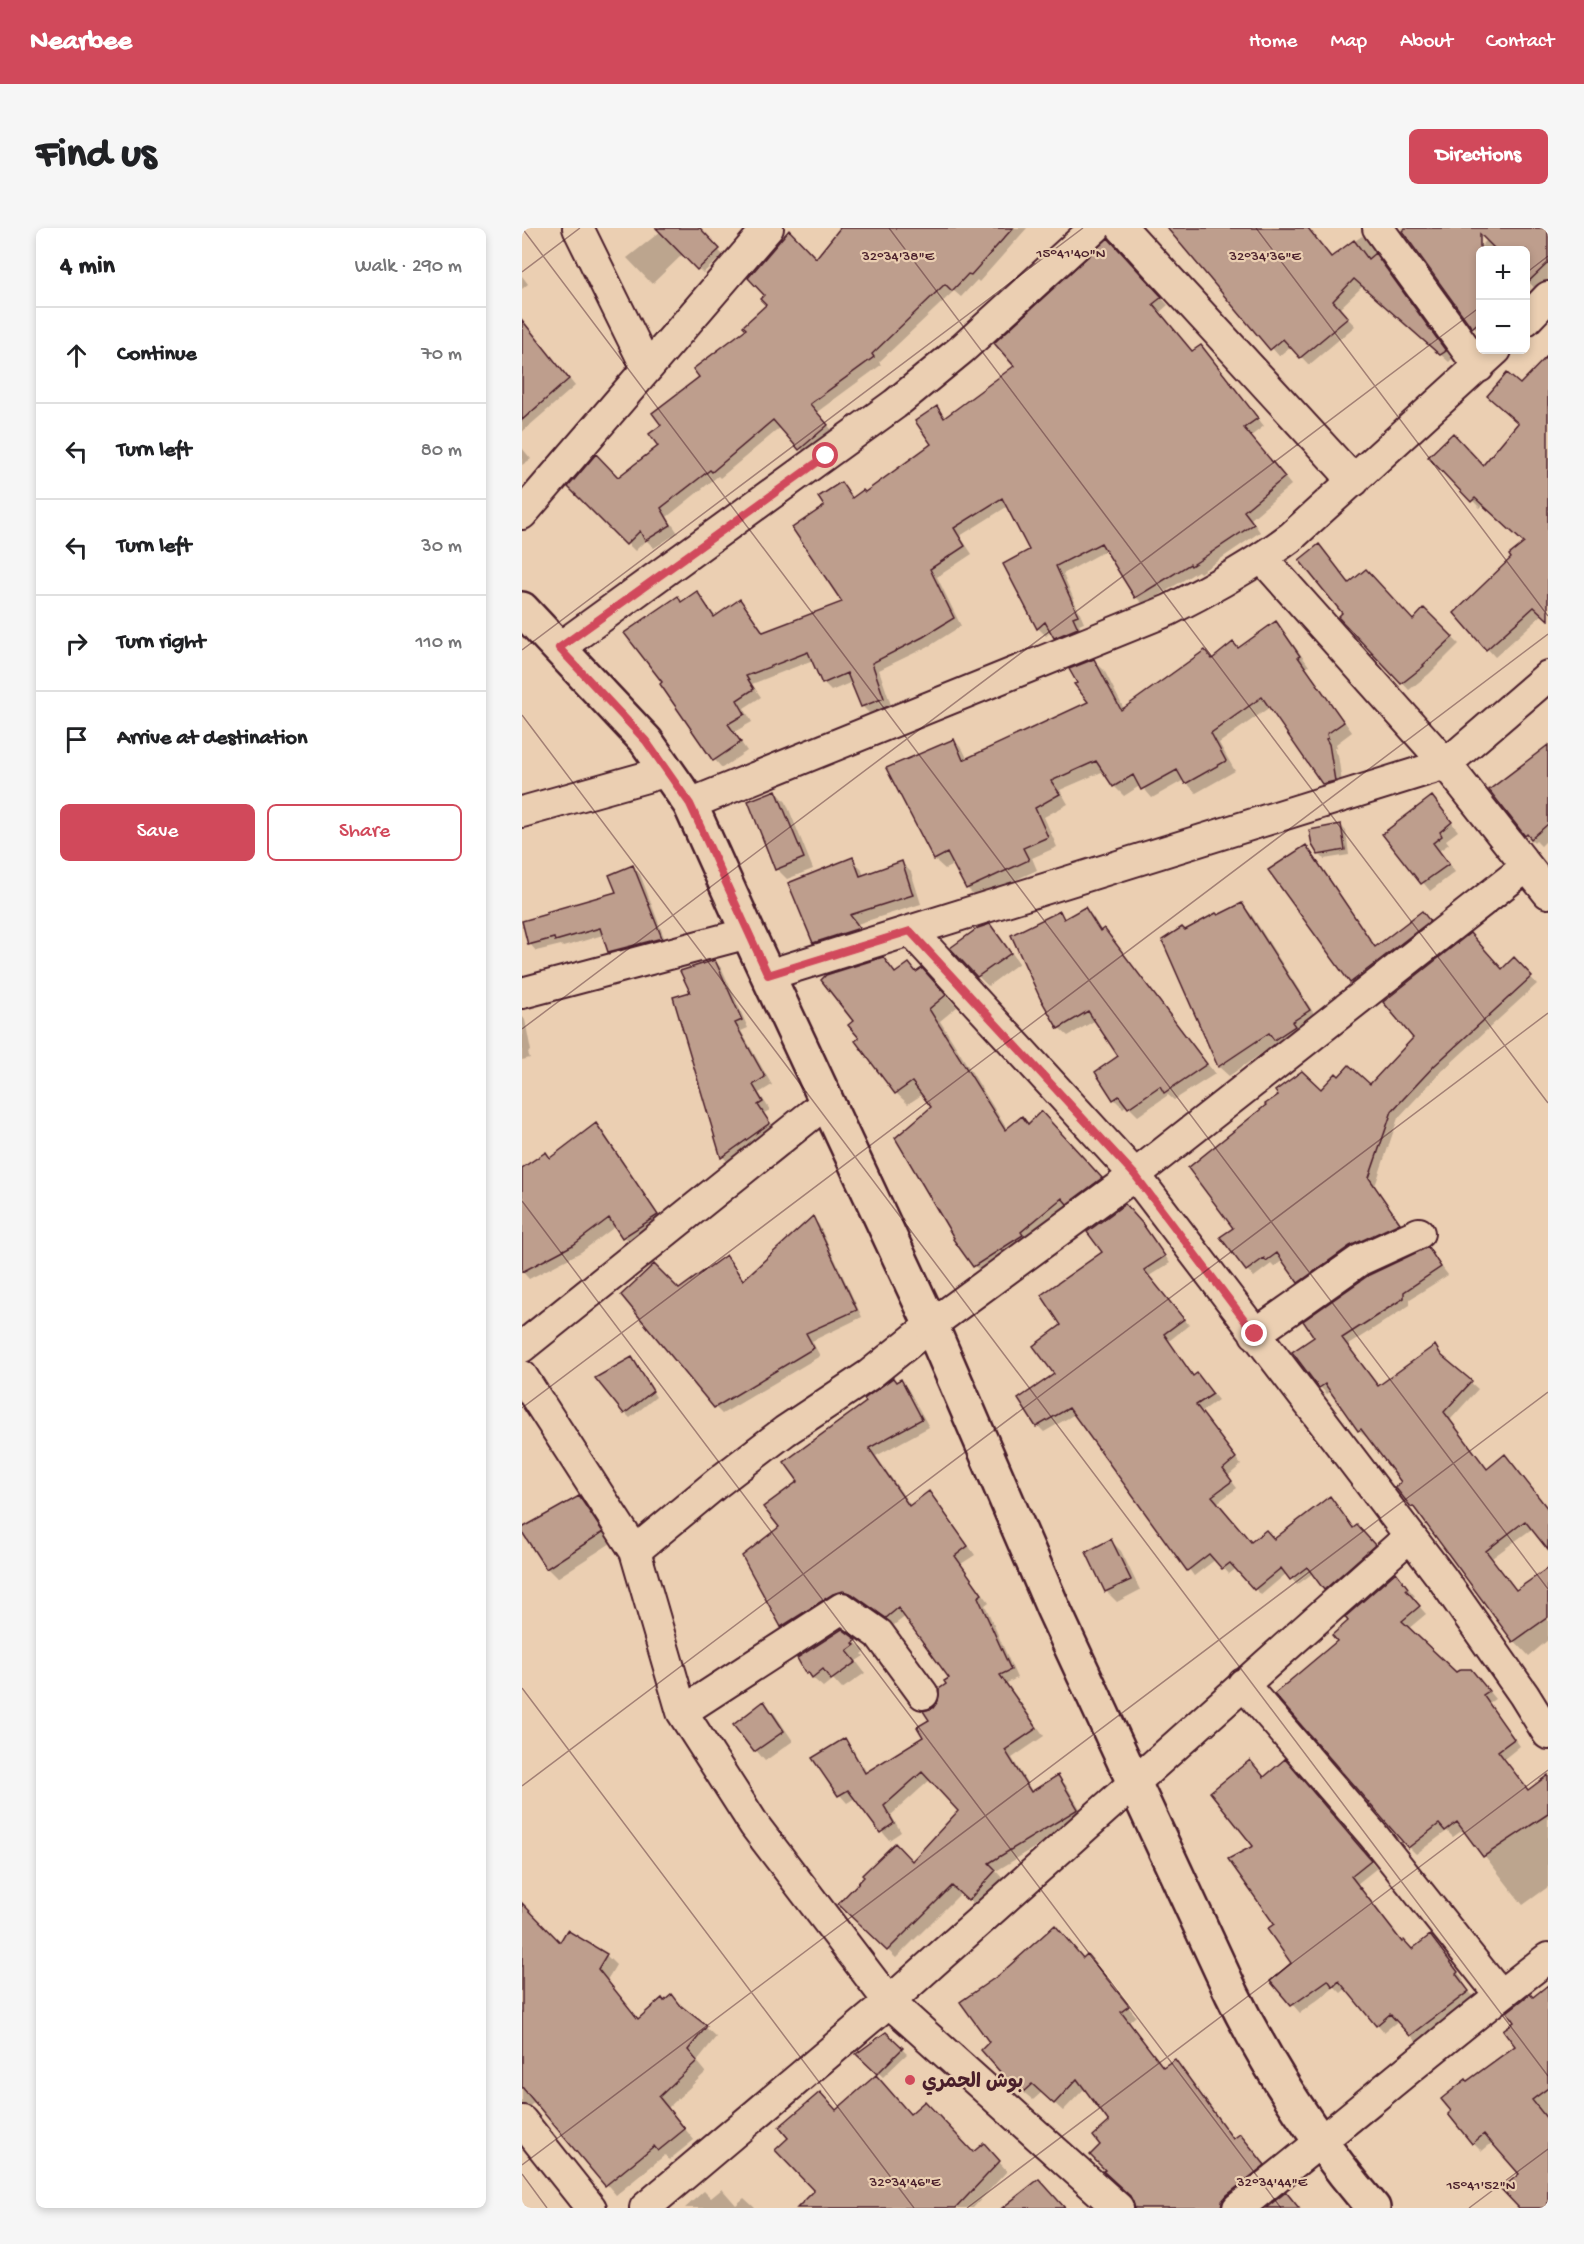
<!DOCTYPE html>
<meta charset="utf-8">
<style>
body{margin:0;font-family:"Gochi Hand","Playpen Sans Arabic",sans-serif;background:#f6f6f6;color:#202124}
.controls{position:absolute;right:18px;top:18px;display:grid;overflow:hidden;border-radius:9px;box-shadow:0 3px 9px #0003}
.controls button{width:54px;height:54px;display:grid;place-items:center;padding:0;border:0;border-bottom:2px solid #e0e0e0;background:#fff;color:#202124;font:30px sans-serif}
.stop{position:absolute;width:18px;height:18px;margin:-14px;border:4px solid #d1495b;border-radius:50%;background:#fff}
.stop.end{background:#d1495b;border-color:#fff;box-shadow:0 2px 6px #0008}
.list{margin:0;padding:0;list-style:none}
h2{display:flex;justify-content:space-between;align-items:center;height:78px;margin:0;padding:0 24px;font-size:26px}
h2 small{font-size:20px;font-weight:400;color:#757577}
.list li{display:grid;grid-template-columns:39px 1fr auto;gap:18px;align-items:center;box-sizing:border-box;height:96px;padding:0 24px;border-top:2px solid #e0e0e0}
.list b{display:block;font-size:22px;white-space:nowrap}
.list em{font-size:20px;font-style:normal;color:#757577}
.actions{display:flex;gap:12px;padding:18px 24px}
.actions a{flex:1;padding:14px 0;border:2px solid #d1495b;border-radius:9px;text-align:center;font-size:21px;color:#d1495b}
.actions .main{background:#d1495b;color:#fff}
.icon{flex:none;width:33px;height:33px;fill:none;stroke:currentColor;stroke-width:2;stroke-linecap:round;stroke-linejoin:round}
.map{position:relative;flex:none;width:1026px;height:1980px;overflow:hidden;border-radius:9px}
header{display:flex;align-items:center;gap:36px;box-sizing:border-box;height:84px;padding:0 30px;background:#d1495b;color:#fff}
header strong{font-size:28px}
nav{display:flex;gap:33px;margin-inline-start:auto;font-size:21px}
.intro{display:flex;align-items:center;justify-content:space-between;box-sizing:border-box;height:144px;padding:0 36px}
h1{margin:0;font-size:42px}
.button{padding:15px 27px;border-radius:9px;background:#d1495b;color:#fff;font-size:21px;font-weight:700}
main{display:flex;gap:36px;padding:0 36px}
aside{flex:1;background:#fff;border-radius:9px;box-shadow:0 3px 9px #0003}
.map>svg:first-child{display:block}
</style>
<header>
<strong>Nearbee</strong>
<nav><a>Home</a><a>Map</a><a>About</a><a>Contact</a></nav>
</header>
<div class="intro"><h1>Find us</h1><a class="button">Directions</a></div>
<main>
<aside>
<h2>4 min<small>Walk · 290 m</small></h2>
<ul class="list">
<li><svg class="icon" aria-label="ahead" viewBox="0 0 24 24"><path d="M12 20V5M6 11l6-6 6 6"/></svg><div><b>Continue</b></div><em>70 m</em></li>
<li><svg class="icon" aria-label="left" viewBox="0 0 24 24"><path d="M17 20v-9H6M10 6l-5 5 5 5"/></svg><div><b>Turn left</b></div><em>80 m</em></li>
<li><svg class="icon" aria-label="left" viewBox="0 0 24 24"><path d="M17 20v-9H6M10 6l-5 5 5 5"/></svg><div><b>Turn left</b></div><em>30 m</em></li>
<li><svg class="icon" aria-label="right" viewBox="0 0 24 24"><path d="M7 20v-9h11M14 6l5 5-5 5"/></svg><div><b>Turn right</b></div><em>110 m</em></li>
<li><svg class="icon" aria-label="arrive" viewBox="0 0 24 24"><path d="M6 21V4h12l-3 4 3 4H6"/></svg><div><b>Arrive at destination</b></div></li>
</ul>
<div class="actions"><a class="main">Save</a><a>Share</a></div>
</aside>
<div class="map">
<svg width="1026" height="1980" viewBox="0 0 1026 1980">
<rect width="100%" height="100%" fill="#ebcfb2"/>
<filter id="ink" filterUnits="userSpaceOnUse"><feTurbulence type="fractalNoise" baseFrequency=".0167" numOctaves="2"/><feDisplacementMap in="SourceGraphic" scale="12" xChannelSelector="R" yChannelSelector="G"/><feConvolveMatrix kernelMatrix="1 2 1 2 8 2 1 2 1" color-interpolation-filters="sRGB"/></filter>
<g filter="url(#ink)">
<path fill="#0003" d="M143,0H176L201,27L181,45L161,26L130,56L105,30Z
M320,0H505L457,54L455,52L439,69L432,63L357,134L359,137L295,184L313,206L286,228L259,199L198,250L196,248L145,289L156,305L132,320L124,312L113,323L48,259L97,251L138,218L141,197L179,150L294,32Z
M647,0H786L809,30L840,8L848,15L930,131L927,134L841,58L817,81L833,98L787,137L769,118L757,128Z
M879,0H925L949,28L977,0H1026V62L1019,67L1004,51V22H958V83L953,87L958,94V106Z
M594,20L646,77L638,84L671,125L686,127L742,198L729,208L769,257L729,291L738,304L678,345L676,343L622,377L614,369L585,322L541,346L562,395L557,397L563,408L541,417L529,403L524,408L516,400L483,336L509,323L486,278L438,308L450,326L415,349L439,398L409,417L357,442L369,477L348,486L340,478L330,454L309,463L301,455L291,432L230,456L239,469L222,480L230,494L212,504L225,523L200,540L193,532L140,456L156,370L160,375L175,365L194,389L218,373L243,405L322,375L304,278L318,256L331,271L343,265L411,216L414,180L424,190L494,138Z
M0,48L6,56L0,61Z
M17,113L53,158L0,204V115Z
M1026,129V391L1021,386L973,429L934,386L1004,315L961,277L958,280L908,229L961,239L997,195L998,158Z
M0,220L9,231L0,237Z
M803,325L828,356L891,394L902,382L937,416L907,446L887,462L818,389L822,385Z
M754,395L763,405L787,438L784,440L830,504L814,516L815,519L812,521L816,527L821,562L811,565L801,556L748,479L697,515L713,543L674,565L662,552L630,570L619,557L602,568L592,558L582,543L538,562L546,576L522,589L535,619L510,630L515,642L455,670L445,660L433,636L423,641L413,632L366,541L432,512L441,522L446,532L568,475L572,433L582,442L602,481L683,424L691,432L717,422Z
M1026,519V611L1019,618L1014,613L1012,615L1004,607Z
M254,563L264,574L291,641L265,651L255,641Z
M917,578L936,603L924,612L927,616L917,623L933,644L908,663L862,606Z
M819,598L824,603L827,627L802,631L797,626Z
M784,619L791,626L854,720L908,693L914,701L836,762L829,754Z
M330,631L339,640L342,648L380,635L389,644L399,676L335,696L346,710L301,723L292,714Z
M111,639L118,646L145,717L94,730L87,724L81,707L41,719L39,717L14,723L8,716L27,687L96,665Z
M720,677L729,686L796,792L762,820L756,814L707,848L697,839L642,712Z
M563,681L571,689L580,704L582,702L591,711L693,846L652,872L646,867L616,888L605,877L601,880L592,871L575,845L598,829L574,792L546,808L537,800L538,685L544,692Z
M468,698L478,708L497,735L466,758L456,748Z
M361,731L375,746L395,745L411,754L435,779L418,793L485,901L500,890L507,897L531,896L590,962L464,1049L453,1038L411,879L401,866L386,876L374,865L339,811L333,793Z
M992,731L1015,756L918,845L876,890L853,958L884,1002L784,1061L761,1032L752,1039L749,1036L732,1049L725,1042L713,1000L799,863L848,858Z
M193,733L200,741L226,800L219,803L250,857L237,865L248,882L242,885L255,904L208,936L201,929L153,770L170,765Z
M0,788L3,792L9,823L6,825L8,830L0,832Z
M74,897L81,904L142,995L109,1016L94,998L59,1024L7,1051L0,1043V940L1,941L24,926L29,931Z
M609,984L626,1003L648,1035L627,1048L667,1097L647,1113L672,1149L675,1147L696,1172L679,1184L719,1237L706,1248L715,1260L695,1275L730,1315L752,1312L808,1270L832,1301L841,1305L857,1323L809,1366L791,1345L775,1357L765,1345L739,1367L715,1340L707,1346L694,1331L672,1348L553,1186L522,1204L516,1198L534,1147L541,1098L582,1025Z
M291,990L297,997L340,1089L290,1113L298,1128L200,1186L193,1179L203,1029L222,1053Z
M906,1021L926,1047L888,1071V1077L826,1117L857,1159L913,1119L925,1134L956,1161L928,1192L966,1242L1026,1281V1320L1011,1300L970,1330L995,1364L1026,1342V1412L1007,1428L990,1410L898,1285L890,1278L881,1254L846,1208L844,1209L837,1202L810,1163L805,1166L798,1159L772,1125Z
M110,1131L134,1169L108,1190L103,1185Z
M378,1153L386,1161L407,1199L354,1228L389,1278L407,1265L415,1273L453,1327L439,1336L467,1374L463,1377L495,1450L485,1455L522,1508L490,1530L511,1565L536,1549L544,1557L563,1589L474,1643L481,1651L454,1679L439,1665L374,1730L318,1676L390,1635L438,1583L409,1551L369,1587L379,1604L367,1612L333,1570L325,1575L318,1567L292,1531L323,1512L330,1520L345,1545L403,1510L429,1451L384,1388L372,1397L339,1373L330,1370L268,1406L260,1398L259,1300L278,1253Z
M56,1270L67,1280L89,1315L35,1350L25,1340Z
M589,1313L599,1323L618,1362L595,1374L585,1364L566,1325Z
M874,1346L893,1368L890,1370L904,1386L886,1401L934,1446L956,1450L973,1471L967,1475L998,1518L982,1531L1007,1563L1026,1562V1659L1001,1677L942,1601L931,1609L925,1603L894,1626L887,1619L817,1413Z
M320,1403L344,1423L340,1426L342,1428L334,1433L343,1445L320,1461L311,1451L301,1459L285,1445Z
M241,1475L252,1485L271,1513L243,1533L213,1497Z
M728,1534L742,1550L770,1541L855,1640L835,1656L881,1715L890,1722L908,1709L942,1752L940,1754L953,1771L896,1815L876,1793L862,1804L825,1760L819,1765L813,1759L778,1785L750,1753L771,1735L754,1697L733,1618Z
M0,1679L38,1716L84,1727L94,1737L85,1752L117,1792L150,1768L194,1809L175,1833L184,1844L146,1880L172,1912L147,1932L143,1927L94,1967L14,1873L0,1884Z
M565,1728L614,1788L607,1794L642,1840L653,1833L661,1841L713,1912L718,1908L750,1946L710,1980H614V1973L580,1917L589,1895L563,1860L541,1883L520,1864L511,1872L488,1853Z
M1026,1759V1980H999V1946L971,1914L960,1923L952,1915L945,1855L995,1818L994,1794L1011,1771Z
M364,1806L385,1826L361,1849L336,1826Z
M315,1884L389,1887L451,1926H470L485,1943L451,1980H277L294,1963Z
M200,1961L214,1977L222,1970L233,1980H163L182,1963L189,1970Z"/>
<path fill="#be9e8d" stroke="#4a1f2b" stroke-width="1.5" d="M134,0H178L198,21L175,42Z
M318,0H491L449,47L446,46L430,63L423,56L350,126L352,129L288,176L306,197L277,222L251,192L190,244L188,242L139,280L149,297L123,313L118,303L104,317L46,259L74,226L96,249L136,218L127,206L139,197L130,185L177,149L171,141L224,101L221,98L244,77L238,71L242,67L226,50L267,2L294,30Z
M645,0H786L809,29L832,12L846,31L853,25L924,123L918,127L832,51L811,73L826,90L778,130L761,111L748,122Z
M883,0H1026V35L1005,55L1004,53V22H974L958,6V93L950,100L880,3Z
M586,10L640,69L631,76L670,123L679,117L736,190L722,200L763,249L722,283L732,296L669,338L668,336L613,370L579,315L534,338L556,387L551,389L556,400L532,410L523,394L515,401L481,336L507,322L480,270L432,300L443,318L408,341L432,390L401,409L350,435L362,470L339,479L325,445L300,456L286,424L224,448L232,461L215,472L223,486L206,496L219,514L191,533L138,456L140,454L102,405L156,368L159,374L175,363L192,389L218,371L241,404L320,374L270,300L302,278L296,269L319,254L330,270L341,262L343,264L409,216L393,193L415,178L422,190L492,138L472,115Z
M0,92L47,151L0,192Z
M1026,127V392L1012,379L964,422L932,385L989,330L987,327L1002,315L953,270L949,274L906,229L931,205L961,237L996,195L965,168L985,145L998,156Z
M797,316L827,355L844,341L891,392L902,380L931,409L901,437L902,438L879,456L816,389L820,385L777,332Z
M754,393L778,428L776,429L822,494L805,506L806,510L804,511L807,516L813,553L800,556L740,469L689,505L704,533L663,556L655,542L619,562L611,547L591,559L574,533L529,553L538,566L513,580L526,609L501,620L507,632L444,661L425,625L412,632L364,540L432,511L441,532L566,474L552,456L555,455L547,441L572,431L599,482L683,422L690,431L711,414L716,420Z
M1026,517V596L1009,611L1005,606L1003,608L967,562Z
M254,562L282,630L253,642L226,573Z
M910,568L930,594L918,604L920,608L911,615L927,636L899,656L860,606Z
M819,596L823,622L796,627L790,617L787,602Z
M784,617L853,719L900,683L908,693L828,755L746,642Z
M331,629L338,648L380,633L391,667L328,687L338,700L291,715L266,655Z
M111,637L140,710L86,724L78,700L33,713L32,710L6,717L0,693L25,686L24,684L94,664L87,647Z
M720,675L788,782L770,794L773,798L752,812L747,805L696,839L640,712L660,699L663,702L694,685L696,687Z
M563,679L578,703L582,700L685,836L642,865L638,858L606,880L597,868L591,872L573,844L596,828L566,783L536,801L518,770L489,707L538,683L542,691Z
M468,696L489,725L455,749L428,720L456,700Z
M948,705L980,741L992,729L1010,748L912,838L870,883L847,950L878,995L828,1018L776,1055L755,1025L744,1033L742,1030L724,1043L698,1009L711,1000L666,940L744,877L743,876L756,867L753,863L780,843L799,861L814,845L817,848L827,837L848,856L891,810L861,774Z
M361,729L373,745L387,735L394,744L400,740L424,767L407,781L483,902L500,888L506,896L519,883L580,950L545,976L540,970L499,1004L501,1007L451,1039L431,1011L432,1010L373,910L409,879L390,854L373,866L333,813L337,810L326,797L331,793L299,752L304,747Z
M193,732L220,792L213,795L243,849L231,857L241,874L236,877L248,895L199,930L151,769L168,764L158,743Z
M74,895L136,987L100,1010L87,990L51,1017L0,1044V940L24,924L28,930Z
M603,976L620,995L643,1028L622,1042L662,1091L642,1106L671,1148L675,1145L691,1166L674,1177L714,1230L701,1241L710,1253L690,1268L729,1314L744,1302L752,1311L808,1268L831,1300L835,1297L853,1317L802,1362L785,1339L768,1352L759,1340L732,1362L708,1335L700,1341L687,1326L665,1343L547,1180L514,1199L496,1171L532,1146L511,1118L539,1097L519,1067L580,1024L565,1004Z
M291,988L335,1082L284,1105L292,1120L192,1180L99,1067L132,1036L157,1061L204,1027L221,1052Z
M906,1019L919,1039L882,1064V1070L820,1110L856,1158L913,1117L919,1127L950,1153L922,1184L965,1241L983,1226L1026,1281V1322L1003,1293L964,1323L994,1362L1026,1340V1389L991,1414L891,1278L889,1279L873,1259L879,1254L839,1201L836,1203L803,1156L797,1160L770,1124L792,1109L781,1093L847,1047Z
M110,1129L131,1163L102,1186L73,1150Z
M371,1150L374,1154L379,1151L400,1191L347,1220L387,1278L407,1263L446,1318L433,1328L460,1366L456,1369L489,1442L478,1447L515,1500L483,1522L509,1564L536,1547L556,1581L467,1635L474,1642L446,1673L430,1658L365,1723L316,1676L342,1649L340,1647L373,1615L390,1633L436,1583L400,1544L362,1578L372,1595L358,1605L326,1562L316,1568L290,1530L323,1510L343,1545L401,1509L395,1499L407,1492L401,1483L411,1480L416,1473L417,1461L424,1456L422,1453L427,1450L376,1380L364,1390L330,1366L321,1363L311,1366L259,1399L220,1328L257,1299L241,1279L276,1253L262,1234L344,1174L342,1171Z
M57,1268L81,1304L24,1341L0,1304V1300Z
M589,1311L609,1352L583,1364L564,1324Z
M874,1344L886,1360L884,1362L898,1378L880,1393L934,1444L939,1441H949L967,1463L961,1467L992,1511L976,1523L1006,1562L1026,1547V1586L961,1629L935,1594L923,1603L917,1596L886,1620L752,1466L815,1413L810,1407L826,1393L823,1389Z
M320,1401L335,1412L331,1415L333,1417L325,1423L334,1434L309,1452L301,1441L290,1450L286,1444L284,1446L275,1430Z
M242,1473L262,1503L232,1524L211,1497Z
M763,1531L849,1632L829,1648L880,1714L882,1712L890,1721L908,1707L936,1744L934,1746L947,1763L888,1808L868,1786L854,1798L817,1753L811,1759L806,1752L769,1778L748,1753L769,1735L745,1701L752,1696L706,1631L731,1618L688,1564L728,1532L742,1549Z
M0,1675L38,1714L45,1702L85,1726L76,1741L116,1791L140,1770L142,1773L150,1766L159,1778L185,1798L166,1822L175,1833L137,1869L163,1901L136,1923L132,1918L83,1958L0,1859Z
M533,1697L561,1730L565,1726L607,1778L599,1784L641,1839L653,1831L711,1911L718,1906L743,1937L705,1967L700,1973L699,1980H613L608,1968L581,1943L583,1942L568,1927L578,1917L571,1908L587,1894L555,1851L532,1876L510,1856L501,1864L490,1852L487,1854L459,1822L467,1814L438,1774L477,1747Z
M1026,1757V1860L1010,1872L1026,1892V1980H997L979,1961L997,1946L962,1906L950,1916L926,1886L929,1883L919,1871L944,1851L945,1853L993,1818L981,1802L992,1794L985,1784L1008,1766L1011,1769Z
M364,1804L381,1820L355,1846L334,1826Z
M354,1847L388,1886L403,1873L451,1924L462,1915L478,1933L434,1980H275L292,1963L253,1922L266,1910L257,1899L298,1864L314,1882Z
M517,1951L543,1980H480Z
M764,1964L777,1980H744Z"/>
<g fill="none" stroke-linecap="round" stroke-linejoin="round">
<g stroke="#4a1f2b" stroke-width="34">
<path id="street" d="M56,0L125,140
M600,0L832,253
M856,0L957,139
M1004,92L1026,69
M0,286L246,0
M740,330L924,536L1026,665
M37,420L373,176L440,121L573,0
M168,576L647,382C691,360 730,338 769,309L974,122
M0,584L146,543
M389,703L613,947L920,1350L1002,1467L1026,1506
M246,747L924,536L1026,448
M0,765L226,705
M733,1106L838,1032L897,1005
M0,1119L305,874
M0,1148L113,1323L160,1484L233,1598L367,1774L596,1980
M113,1323L195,1255L263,1203L347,1147L409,1097L613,947L1004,639
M721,1456L851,1607L978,1767
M160,1484L320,1380L357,1406L401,1466
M0,1893L69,1980
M123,1980L367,1774L888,1308
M716,1980C820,1898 920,1811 1026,1730"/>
</g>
<g stroke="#4a1f2b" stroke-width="38">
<path id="secondary" d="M0,381L124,513L168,576L226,705L409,1097L531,1380L710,1766C748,1843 795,1915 851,1980"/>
</g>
<use href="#street" stroke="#ebcfb2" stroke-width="30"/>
<use href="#secondary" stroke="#ebcfb2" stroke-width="33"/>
</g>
</g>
<g fill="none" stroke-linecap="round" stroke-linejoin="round" filter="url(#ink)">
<path stroke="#d1495b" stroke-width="8" d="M304,228L37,420L124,513L168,576L246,747L388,703L613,947L733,1106"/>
</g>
<path fill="none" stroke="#4a1f2b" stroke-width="1.5" stroke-opacity="0.45" d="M0,0L1026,1361M367,0L1026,875M734,0L1026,388M0,44L58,0M1004,45L1026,28M0,422L561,0M0,487L1026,1848M0,801L958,79M0,973L759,1980M0,1180L1026,406M0,1460L392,1980M0,1558L1026,785M0,1937L1026,1164M0,1946L25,1980M445,1980L1026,1542M947,1980L1026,1921"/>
<circle fill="#d1495b" stroke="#ebcfb2" stroke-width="2" cx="388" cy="1852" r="6"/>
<g text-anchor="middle" stroke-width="4.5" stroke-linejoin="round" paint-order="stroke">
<g font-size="20" font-weight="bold" fill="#4a1f2b" stroke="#ebcfb2" text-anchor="start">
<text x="400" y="1859">بوش الحمري</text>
</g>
</g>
<g font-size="15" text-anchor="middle" fill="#4a1f2b" stroke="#ebcfb2" stroke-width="4.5" stroke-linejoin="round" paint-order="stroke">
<text x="549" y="29">15°41'40"N</text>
<text x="376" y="32">32°34'38"E</text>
<text x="743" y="32">32°34'36"E</text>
<text x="383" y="1958">32°34'46"E</text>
<text x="750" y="1958">32°34'44"E</text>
<text x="959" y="1961">15°41'52"N</text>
</g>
</svg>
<div class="controls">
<button>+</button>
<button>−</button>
</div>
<div class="stop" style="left:304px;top:228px"></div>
<div class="stop end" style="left:733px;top:1106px"></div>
</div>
</main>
